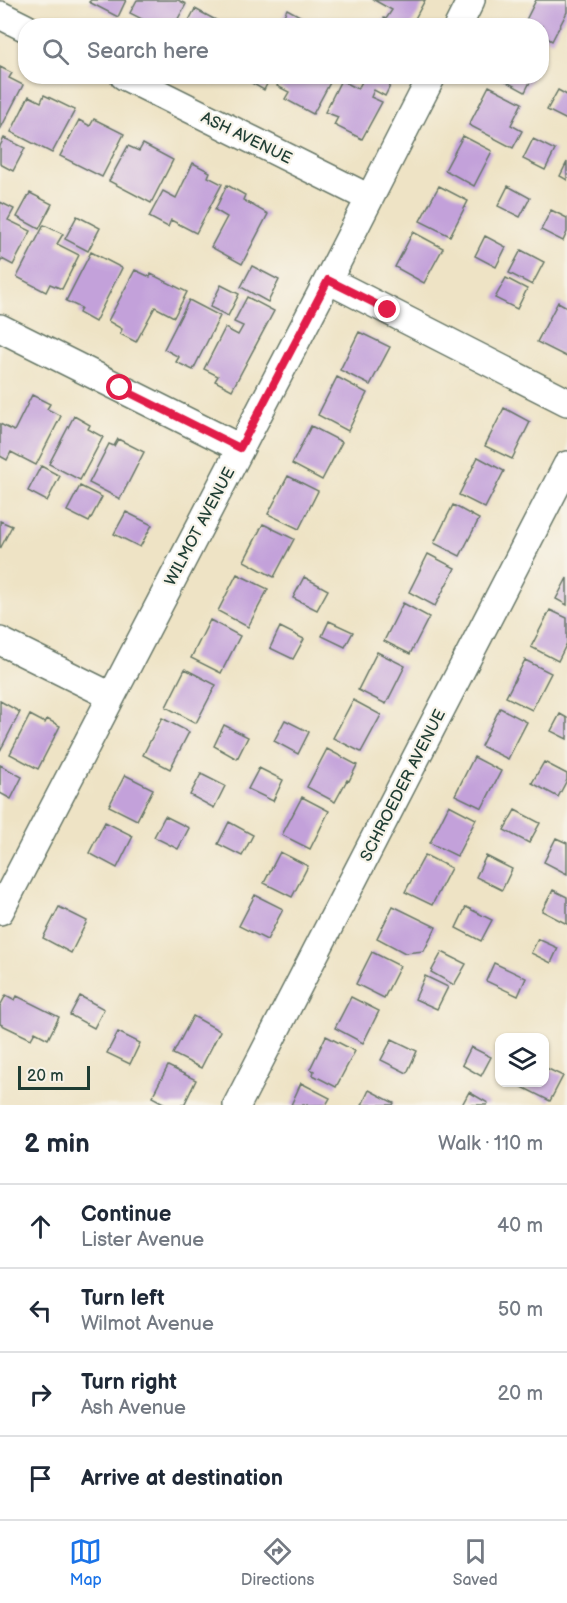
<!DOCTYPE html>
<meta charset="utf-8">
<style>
body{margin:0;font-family:"Balsamiq Sans",sans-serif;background:#f6f6f7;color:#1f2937}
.controls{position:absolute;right:18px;bottom:18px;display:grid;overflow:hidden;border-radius:12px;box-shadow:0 2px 4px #0004}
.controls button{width:54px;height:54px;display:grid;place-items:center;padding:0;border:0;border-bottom:2px solid #e0e1e3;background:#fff;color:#1f2937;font:30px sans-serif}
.scale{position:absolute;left:18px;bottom:15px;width:72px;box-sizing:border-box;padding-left:6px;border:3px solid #1f3d34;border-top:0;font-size:16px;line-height:21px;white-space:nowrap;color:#1f3d34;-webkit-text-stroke:4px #f7f3e8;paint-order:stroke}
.stop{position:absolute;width:18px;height:18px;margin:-14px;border:4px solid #e11d48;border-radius:50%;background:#fff}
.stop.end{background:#e11d48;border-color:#fff;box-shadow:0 2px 6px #0008}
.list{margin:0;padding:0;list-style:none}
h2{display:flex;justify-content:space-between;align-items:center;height:78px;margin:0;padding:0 24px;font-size:26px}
h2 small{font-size:20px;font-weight:400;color:#747a83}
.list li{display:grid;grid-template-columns:39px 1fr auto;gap:18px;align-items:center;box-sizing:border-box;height:84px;padding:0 24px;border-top:2px solid #e0e1e3}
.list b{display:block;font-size:22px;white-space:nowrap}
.list p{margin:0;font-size:20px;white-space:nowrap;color:#747a83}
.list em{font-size:20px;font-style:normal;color:#747a83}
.icon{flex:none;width:33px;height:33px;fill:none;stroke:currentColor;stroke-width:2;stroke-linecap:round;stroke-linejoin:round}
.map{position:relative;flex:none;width:567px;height:1105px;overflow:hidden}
.search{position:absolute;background:#fff;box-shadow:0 2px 4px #0004;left:18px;right:18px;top:18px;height:66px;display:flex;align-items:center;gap:15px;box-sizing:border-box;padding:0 21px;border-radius:24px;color:#747a83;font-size:22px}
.sheet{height:414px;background:#fff}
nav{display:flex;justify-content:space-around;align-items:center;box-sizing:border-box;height:84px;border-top:2px solid #e0e1e3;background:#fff;font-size:16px;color:#747a83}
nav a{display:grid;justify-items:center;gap:3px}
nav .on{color:#1a73e8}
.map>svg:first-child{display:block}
</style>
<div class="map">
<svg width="567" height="1105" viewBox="0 0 567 1105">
<rect width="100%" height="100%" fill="#f7f3e8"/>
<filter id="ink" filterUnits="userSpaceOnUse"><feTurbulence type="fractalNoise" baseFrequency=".0167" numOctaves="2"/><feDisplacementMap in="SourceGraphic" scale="12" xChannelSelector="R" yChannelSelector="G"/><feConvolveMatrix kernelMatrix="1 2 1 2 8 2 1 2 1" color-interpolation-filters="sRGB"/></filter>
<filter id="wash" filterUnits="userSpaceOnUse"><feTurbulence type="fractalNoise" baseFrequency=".008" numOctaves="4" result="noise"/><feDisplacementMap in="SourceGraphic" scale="24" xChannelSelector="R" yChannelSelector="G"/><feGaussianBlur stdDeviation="1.35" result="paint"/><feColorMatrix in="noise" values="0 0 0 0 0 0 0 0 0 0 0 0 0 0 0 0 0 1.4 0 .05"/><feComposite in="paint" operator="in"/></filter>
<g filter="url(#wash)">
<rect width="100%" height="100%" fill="#eee3c5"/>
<g id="blocks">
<path fill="#c3a1da" d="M91,0H126L118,17L89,2Z
M137,0H178L186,4L174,26H139L142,19L130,13Z
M374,0H425L411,26H380L384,18L386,19L392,10Z
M536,0H567V12L552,41L542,35V26H523Z
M195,9L227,26H186Z
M287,9L309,21L306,26H279Z
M0,67L12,73L9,78L23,85L0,130Z
M239,76H271L264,90Z
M282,76H331L333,77L313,114L285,99L289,92L277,86Z
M365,76H395L385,96L374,90L371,97L382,102L362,139L334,125L338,117L325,112L341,80L358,89Z
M496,76H533L525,92Z
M489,86L522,103L511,125L522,131L513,148L469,125Z
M558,90L567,95V120L547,110Z
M44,95L75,110L52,153L11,132L29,96L41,102Z
M94,119L124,134L102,177L60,156L79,120L90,126Z
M463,136L492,151L474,186L445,170Z
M4,138L25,148L13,171L0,164V146Z
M533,139L555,150L545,170L523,159Z
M143,144L173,160L151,203L109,181L128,146L139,151Z
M567,162V180L560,176Z
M193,163L210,172L208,177L222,184L196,233L171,220L168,227L149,217L163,191L176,198Z
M227,185L245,195L243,200L268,214L242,264L211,247L227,217L215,210Z
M439,186L468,201L450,236L420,221Z
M508,186L530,198L520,217L498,206Z
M30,193L52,204L39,229L17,217Z
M0,202L14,209L8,220L31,231L13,265L2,259L0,263Z
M551,210L567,218V232L563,241L541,230Z
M77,216L100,228L88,251L65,239Z
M44,225L63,234L57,244L79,255L62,289L50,284L46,292L17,277Z
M413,232L443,248L424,283L395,267Z
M485,236L506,247L496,267L475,256Z
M521,250L544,262L532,285L509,273Z
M91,252L122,268L95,322L79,313L81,308L66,301Z
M252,266L279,280L268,302L241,287Z
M135,270L150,277L151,274L187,292L174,317L155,307L136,342L120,334L122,329L108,321Z
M506,278L527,289L517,309L495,298Z
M221,285L239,294L228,316L210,307Z
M247,297L274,311L232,390L215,381L218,376L204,369L225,328L238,335L243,326L234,322Z
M189,300L220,316L193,370L176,362L179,357L164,349Z
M558,302L567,307V357L537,342Z
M359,332L390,347L370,385L340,370Z
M337,377L367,393L348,431L318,415Z
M32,395L50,404L47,409L61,416L36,465L11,452L7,460L0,456V424L14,431Z
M504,408L530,422L512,459L485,446Z
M74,416L90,425L88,429L103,437L80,480L49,464Z
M311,426L342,442L322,480L292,464Z
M118,439L144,452L120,499L89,483L109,444L114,446Z
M478,457L504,471L485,508L459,495Z
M41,466L60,476L47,501L28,491Z
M288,476L318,491L299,529L268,514Z
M80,486L102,497L89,522L67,511Z
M453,505L479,519L460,556L434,543Z
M126,512L152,525L140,547L114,534Z
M0,521L12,526L0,549Z
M263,524L294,539L274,577L244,561Z
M428,554L455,568L435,606L409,592Z
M237,574L268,589L248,627L218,611Z
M304,577L328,590L317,610L293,598Z
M567,578V605L556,599Z
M403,603L429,617L410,654L384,641Z
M550,610L567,618V643L558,661L531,647Z
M210,620L240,636L221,673L191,658Z
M329,621L353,632L345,647L322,636Z
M280,627L304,639L293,659L270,648Z
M377,652L405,666L386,704L358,690Z
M525,660L551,673L532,710L506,697Z
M185,669L216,685L196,723L166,707Z
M353,700L381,715L361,752L333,738Z
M0,701L20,712L0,751Z
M500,708L527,722L508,759L481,746Z
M560,714L567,718V739L551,731Z
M30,715L45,723L47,719L60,726L38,769L10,754Z
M162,718L189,732L170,769L143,755Z
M285,720L309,732L298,754L274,741Z
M224,725L248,737L237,759L214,746Z
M327,749L357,765L349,781L347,780L335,802L307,787Z
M474,757L501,771L482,808L455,795Z
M544,762L567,774V780L558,797L532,783Z
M0,765L22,777L11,799L0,793Z
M259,768L283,780L273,801L248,789Z
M201,774L225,786L214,808L190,795Z
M125,775L153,789L137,820L109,806Z
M302,797L329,811L310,849L282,835Z
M449,805L476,819L457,856L430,843Z
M515,810L540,823L529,843L504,830Z
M165,816L189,828L178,849L154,837Z
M105,822L133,836L117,868L89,853Z
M229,822L253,835L242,856L218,844Z
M556,838L567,843V874L544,862Z
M280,852L308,866L292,897L264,883Z
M425,855L451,868L432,905L405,892Z
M486,856L512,869L502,890L476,877Z
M553,890L567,897V924L542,911Z
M255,895L283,909L267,940L239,926Z
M393,906L436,927L424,951L405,953L377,938Z
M59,907L87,921L71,953L43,938Z
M466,907L492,920L481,941L456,928Z
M538,939L558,948L551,963L531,953Z
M372,952L400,966L384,998L356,984Z
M442,952L466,964L454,985L431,972Z
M494,963L526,978L518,996L486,981Z
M425,976L448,987L437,1009L415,999Z
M6,995L15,1000L17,996L59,1017L48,1039L35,1032L31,1039L0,1024V1006Z
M80,996L104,1009L94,1028L70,1015Z
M351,997L379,1011L363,1043L335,1028Z
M193,1016L220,1031L201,1068L173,1054Z
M118,1032L140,1043L130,1064L107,1053Z
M326,1036L355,1051L336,1087L313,1075L314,1071L310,1069Z
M392,1039L417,1051L407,1073L381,1060Z
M471,1047L491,1057L481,1076L462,1065Z
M168,1066L196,1080L184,1105H167L152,1097Z
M544,1067L563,1076L550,1101L522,1087L524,1082H544Z
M301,1083L330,1098L326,1105H291Z
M369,1090L394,1103L393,1105H362Z
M469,1092L488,1103L487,1105H462Z"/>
</g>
</g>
<g filter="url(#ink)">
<use href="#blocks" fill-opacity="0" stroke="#677767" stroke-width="1.5"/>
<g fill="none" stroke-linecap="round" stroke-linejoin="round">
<g stroke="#677767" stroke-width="30">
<path id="minor" d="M0,15L26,28
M458,26L471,0
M124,76L369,198
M328,280L567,402
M0,328L240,448
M0,641L111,696
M0,911L328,280L432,76
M237,1105L567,465"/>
</g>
<use href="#minor" stroke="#fff" stroke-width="27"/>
</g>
</g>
<g fill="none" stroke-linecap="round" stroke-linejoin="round" filter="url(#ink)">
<path stroke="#e11d48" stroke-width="8" d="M120,388L240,448L328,280L388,310"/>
</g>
<g text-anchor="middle" stroke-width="4.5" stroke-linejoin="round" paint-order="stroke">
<g font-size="16" fill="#1f3d34" stroke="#f7f3e8">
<text transform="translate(247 137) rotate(26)" y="6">ASH AVENUE</text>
<text transform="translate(199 526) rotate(-62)" y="6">WILMOT AVENUE</text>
<text transform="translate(402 785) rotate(-63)" y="6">SCHROEDER AVENUE</text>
</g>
</g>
</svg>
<div class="controls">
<button><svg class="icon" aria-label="layers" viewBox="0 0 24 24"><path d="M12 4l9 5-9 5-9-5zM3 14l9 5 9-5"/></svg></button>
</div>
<div class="scale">20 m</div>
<div class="stop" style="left:120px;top:388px"></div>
<div class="stop end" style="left:388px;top:310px"></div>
<div class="search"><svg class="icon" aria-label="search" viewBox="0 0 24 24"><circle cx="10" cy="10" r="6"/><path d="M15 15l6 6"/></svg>Search here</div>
</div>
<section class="sheet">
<h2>2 min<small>Walk · 110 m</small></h2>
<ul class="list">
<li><svg class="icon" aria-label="ahead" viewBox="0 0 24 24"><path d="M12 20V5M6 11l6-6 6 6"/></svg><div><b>Continue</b><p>Lister Avenue</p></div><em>40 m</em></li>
<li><svg class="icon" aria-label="left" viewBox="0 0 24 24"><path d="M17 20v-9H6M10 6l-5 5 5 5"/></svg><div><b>Turn left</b><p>Wilmot Avenue</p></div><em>50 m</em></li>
<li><svg class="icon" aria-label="right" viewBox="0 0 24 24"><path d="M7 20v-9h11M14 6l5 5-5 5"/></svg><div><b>Turn right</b><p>Ash Avenue</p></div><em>20 m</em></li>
<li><svg class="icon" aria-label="arrive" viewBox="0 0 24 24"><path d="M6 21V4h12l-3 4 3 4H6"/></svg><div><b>Arrive at destination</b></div></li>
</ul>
</section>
<nav>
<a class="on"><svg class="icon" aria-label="map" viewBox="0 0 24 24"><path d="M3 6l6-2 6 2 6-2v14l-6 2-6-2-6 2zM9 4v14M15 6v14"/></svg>Map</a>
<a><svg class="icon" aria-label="directions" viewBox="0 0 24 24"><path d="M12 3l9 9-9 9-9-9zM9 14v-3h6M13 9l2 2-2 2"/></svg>Directions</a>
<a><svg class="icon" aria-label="saved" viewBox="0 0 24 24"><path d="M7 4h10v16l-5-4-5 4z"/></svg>Saved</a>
</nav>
